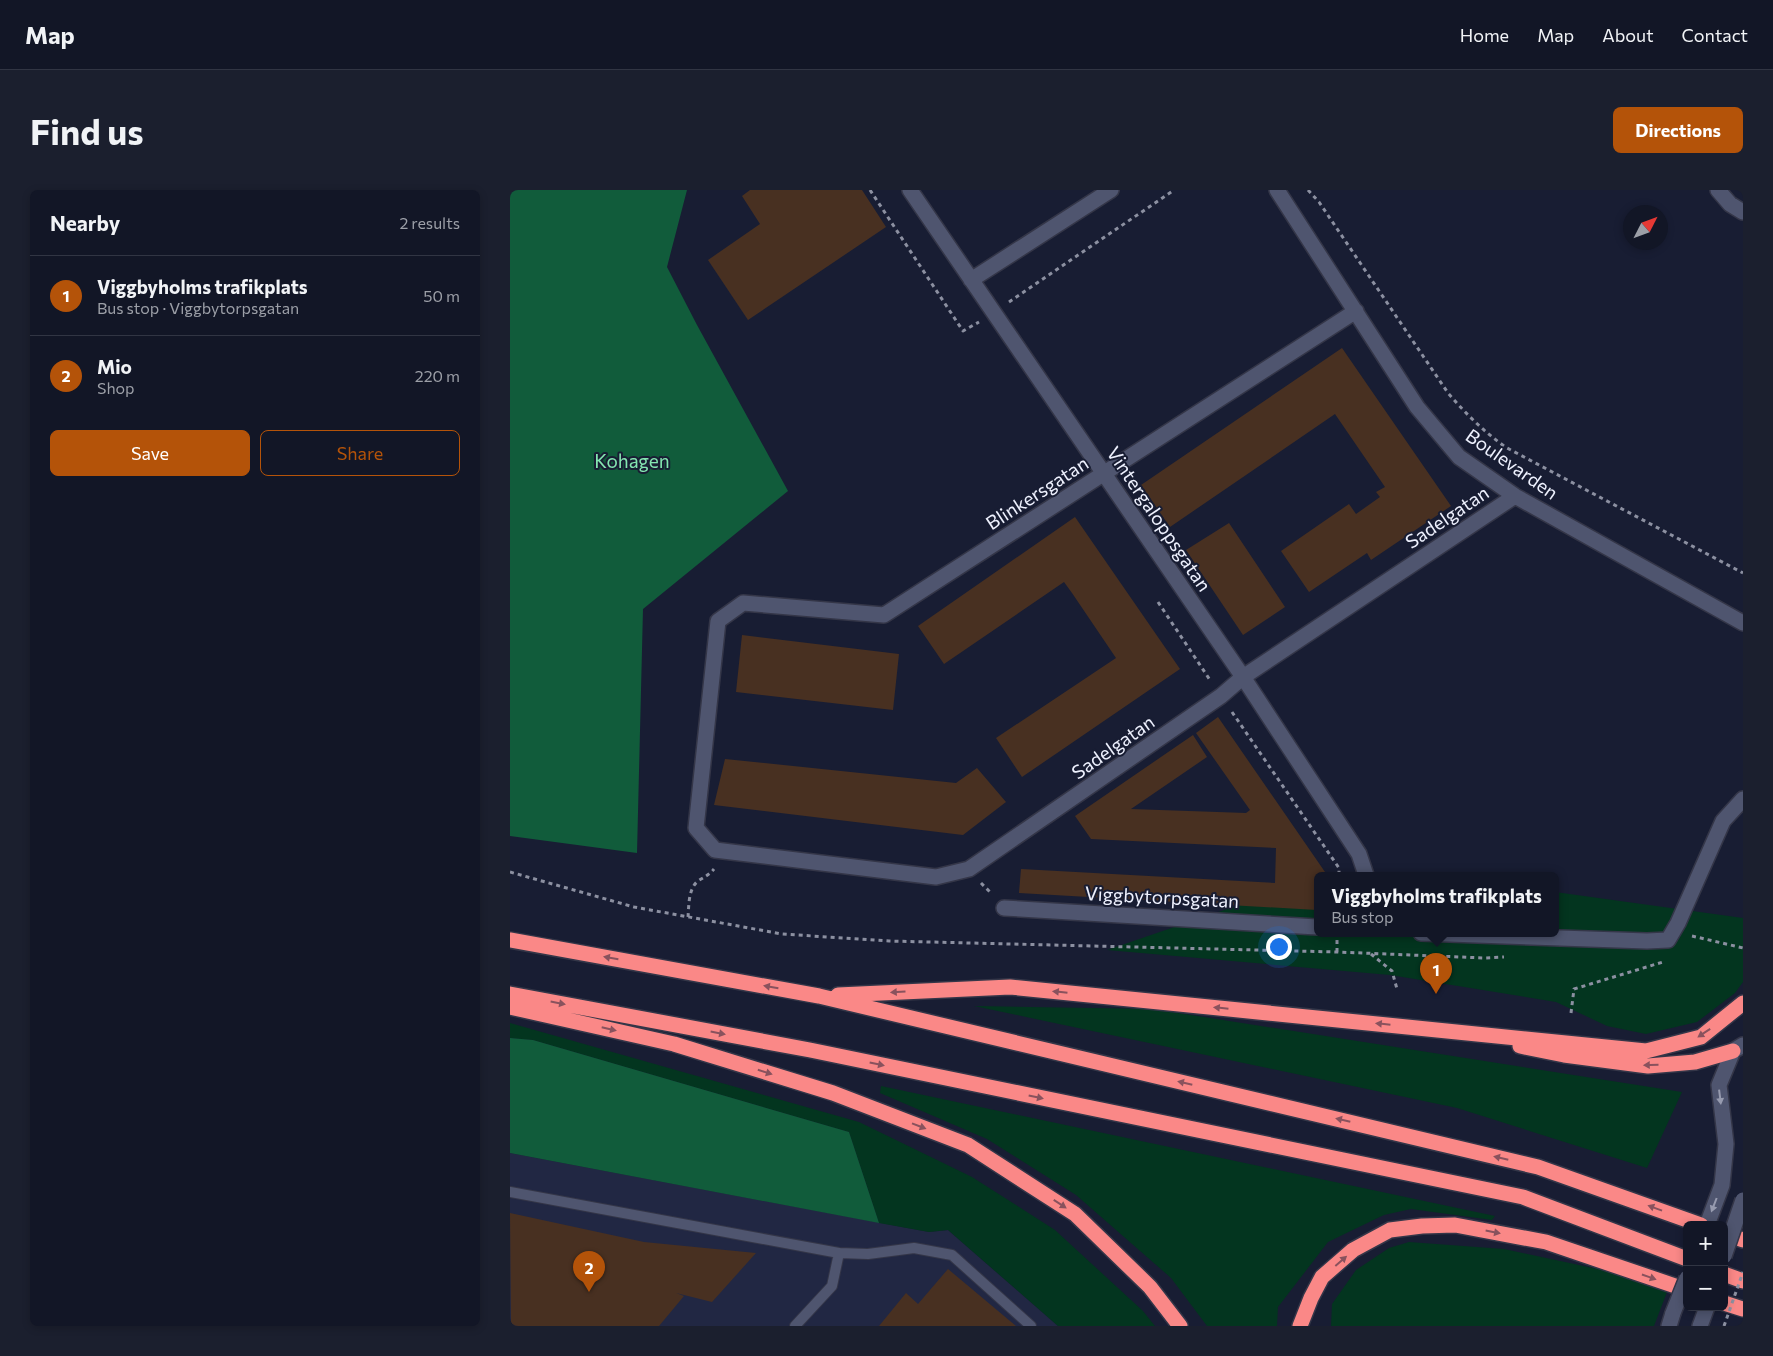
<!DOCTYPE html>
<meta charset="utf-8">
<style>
body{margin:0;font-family:Commissioner,sans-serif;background:#1b1f2e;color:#f1f3f6}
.controls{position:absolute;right:15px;bottom:15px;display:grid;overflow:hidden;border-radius:8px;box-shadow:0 2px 8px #0003}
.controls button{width:45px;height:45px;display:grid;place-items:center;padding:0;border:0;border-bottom:1px solid #313543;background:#121626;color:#f1f3f6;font:25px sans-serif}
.compass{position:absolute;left:1113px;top:15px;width:45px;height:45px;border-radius:50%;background:#121626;box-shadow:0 2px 8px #0003;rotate:48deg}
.you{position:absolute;left:768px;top:756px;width:18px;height:18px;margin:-12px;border:4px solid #fff;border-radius:50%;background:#1a73e8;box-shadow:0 0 0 8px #1a73e833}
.badge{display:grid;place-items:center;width:32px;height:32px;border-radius:50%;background:#b45309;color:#fff;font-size:16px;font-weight:700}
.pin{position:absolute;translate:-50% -41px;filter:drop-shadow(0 1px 2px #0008)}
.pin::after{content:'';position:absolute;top:26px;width:18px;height:15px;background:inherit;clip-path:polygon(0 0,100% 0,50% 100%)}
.popup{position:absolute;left:804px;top:682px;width:245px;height:65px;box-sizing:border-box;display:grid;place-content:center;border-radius:8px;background:#121626;filter:drop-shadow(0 1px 4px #0005);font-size:16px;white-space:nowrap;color:#9c9fa7}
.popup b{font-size:19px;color:#f1f3f6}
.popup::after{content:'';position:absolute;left:50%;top:100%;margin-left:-10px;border:10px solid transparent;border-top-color:#121626}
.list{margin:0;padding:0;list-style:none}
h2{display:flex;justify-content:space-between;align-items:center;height:65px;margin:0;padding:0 20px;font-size:21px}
h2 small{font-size:16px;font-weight:400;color:#9c9fa7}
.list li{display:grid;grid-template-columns:32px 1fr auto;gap:15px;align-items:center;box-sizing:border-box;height:80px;padding:0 20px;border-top:1px solid #313543}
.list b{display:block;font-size:19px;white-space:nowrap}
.list p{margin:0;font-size:16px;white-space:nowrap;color:#9c9fa7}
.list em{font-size:16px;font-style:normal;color:#9c9fa7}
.actions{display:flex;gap:10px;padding:15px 20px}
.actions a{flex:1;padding:11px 0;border:1px solid #b45309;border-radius:8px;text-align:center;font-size:18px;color:#b45309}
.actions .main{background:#b45309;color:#fff}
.map{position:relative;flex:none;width:1233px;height:1136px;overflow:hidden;border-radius:8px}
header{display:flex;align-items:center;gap:30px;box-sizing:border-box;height:70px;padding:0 25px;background:#121626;border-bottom:1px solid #313543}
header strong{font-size:24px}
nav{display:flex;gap:28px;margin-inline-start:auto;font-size:18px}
.intro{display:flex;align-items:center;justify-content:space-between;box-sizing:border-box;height:120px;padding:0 30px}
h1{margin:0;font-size:35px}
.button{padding:12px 22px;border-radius:8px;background:#b45309;color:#fff;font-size:18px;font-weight:700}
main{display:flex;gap:30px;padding:0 30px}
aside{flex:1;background:#121626;border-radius:8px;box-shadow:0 2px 8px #0003}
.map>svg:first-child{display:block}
</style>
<header>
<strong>Map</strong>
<nav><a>Home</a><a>Map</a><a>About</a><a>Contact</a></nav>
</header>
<div class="intro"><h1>Find us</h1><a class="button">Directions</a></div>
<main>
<aside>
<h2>Nearby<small>2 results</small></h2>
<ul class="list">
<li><span class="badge">1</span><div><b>Viggbyholms trafikplats</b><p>Bus stop · Viggbytorpsgatan</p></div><em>50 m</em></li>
<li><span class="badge">2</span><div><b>Mio</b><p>Shop</p></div><em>220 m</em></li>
</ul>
<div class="actions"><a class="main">Save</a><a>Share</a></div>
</aside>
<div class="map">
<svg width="1233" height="1136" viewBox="0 0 1233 1136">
<rect width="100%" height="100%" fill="#181d33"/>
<path fill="#212743" d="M0,963L419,1042L438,1040L548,1136H0Z"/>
<path fill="#03351f" d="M807,701V743H1045V702L1233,728V792L1225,803L1187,832L1136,844L1097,836L1046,812L880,785L597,760L726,716Z
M464,816L643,819L1172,902L1137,978L947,918Z
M0,833L349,932L462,987L545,1040L633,1121L645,1136H548L438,1040L419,1042L369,1033L339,942L23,850L0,848Z
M371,896L985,1026L982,1030L901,1019L874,1025L849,1037L818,1052L768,1117L767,1136H697L661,1088L566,1005L477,949L370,903Z
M899,1052L994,1059L1125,1087L1157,1102L1144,1136H821L822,1114L846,1080L879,1058Z"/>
<path fill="#115c3b" d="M0,0H177L157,77L187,135L278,301L133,419L127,663L0,646Z
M0,848L23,850L339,942L369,1033L0,963Z"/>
<path fill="#483021" d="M240,0H352L376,37L238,130L198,70L250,34L232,6Z
M832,158L941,316L861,370L857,363L799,402L771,361L839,314L846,324L870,307L866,302L875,297L825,224L660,337L631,295Z
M565,327L670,479L512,587L486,548L606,468L562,403L554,392L434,474L408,436Z
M719,333L775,417L733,445L676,360Z
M232,445L389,464L383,520L226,502Z
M708,527L815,682V685H807V720L509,703L511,679L765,693L766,658L581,649L565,626L683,545L697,567L621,619L736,623L740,620L686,543Z
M215,569L446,593L467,578L496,612L453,645L204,615Z
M0,1023L134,1052L246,1063L202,1112L166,1103L174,1106L149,1136H1Z
M438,1079L506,1136H369L396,1103L408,1114Z"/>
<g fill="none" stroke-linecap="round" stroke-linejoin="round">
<g stroke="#343648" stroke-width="12">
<path id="service" d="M0,1002L329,1063L358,1064L404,1058L442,1065L521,1136
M285,1136L322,1096L329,1063"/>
</g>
<g stroke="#343648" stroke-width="18">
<path id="minor" d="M400,0L733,487L849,664L856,685
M767,0L907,217L949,267L1005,306L1233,433
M1208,0L1220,14L1233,22
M461,90L601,0
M846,121L374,425L233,413L208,431L186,638L205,660L426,687L459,679L711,506L733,487L1005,306
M494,718L807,737
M911,743L1137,751L1158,750L1168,733L1213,631L1233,609"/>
</g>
<g stroke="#343648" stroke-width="18">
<path id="secondary" d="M1197,1035L1212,995L1216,954L1209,895L1223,861L1233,855
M1159,1136L1163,1123
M1190,1136L1197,1117"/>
</g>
<g stroke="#343648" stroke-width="18">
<path id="motorway" d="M0,750L309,806L1028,977L1191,1035
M0,804L300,860L1013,1007L1177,1069
M328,805L500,797L1136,861L1191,847L1233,813
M0,817L164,854L323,903L458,955L565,1024L640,1097L670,1136
M1010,856L1054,865L1138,876L1185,872L1223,861
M1214,1043L1233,1050
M1214,1084L1233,1091
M1214,1113L1233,1119
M790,1136L801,1108L812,1087L843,1060L880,1040L912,1036L945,1035L1036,1052L1177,1100"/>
</g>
<path stroke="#8c90a1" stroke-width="3" stroke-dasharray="4 4" stroke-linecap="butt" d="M360,0L453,141L469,132
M798,0L809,12L938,203C956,224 974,242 997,258L1233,383
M499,112L664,0
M648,412L700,490
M722,522L829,678V685
M0,682L124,717L272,744L379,751L827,762L974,768L994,767
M471,693L482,704
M178,727C179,716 178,699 188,691C194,687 199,685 204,679
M1182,746L1233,758
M827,762V743
M861,764L882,781L887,799
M1061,823L1064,799L1153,772"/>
<use href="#service" stroke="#4f556f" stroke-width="10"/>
<use href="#minor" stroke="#4f556f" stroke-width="15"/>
<use href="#secondary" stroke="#4f556f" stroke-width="15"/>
<use href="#motorway" stroke="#fa8887" stroke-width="15"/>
<g stroke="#343648" stroke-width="18" stroke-linecap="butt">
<path id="secondary-bridge" d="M1214,1066L1233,1010
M1163,1123L1177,1088"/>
</g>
<path stroke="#8c90a1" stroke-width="3" stroke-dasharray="4 4" stroke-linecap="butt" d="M1214,1136L1233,1082"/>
<use href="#secondary-bridge" stroke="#4f556f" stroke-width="15"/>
</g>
<defs><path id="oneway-solid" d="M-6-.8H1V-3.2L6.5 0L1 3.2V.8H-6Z" transform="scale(1.25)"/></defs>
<g fill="#89525d">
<use href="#oneway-solid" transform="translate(101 768) rotate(-170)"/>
<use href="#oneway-solid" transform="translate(261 797) rotate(-170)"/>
<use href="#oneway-solid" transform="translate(388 802) rotate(177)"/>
<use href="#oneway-solid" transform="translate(550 802) rotate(-174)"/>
<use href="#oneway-solid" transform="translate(48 813) rotate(11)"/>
<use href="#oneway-solid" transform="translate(711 818) rotate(-174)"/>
<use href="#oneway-solid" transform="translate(873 834) rotate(-174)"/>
<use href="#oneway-solid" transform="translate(99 839) rotate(13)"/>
<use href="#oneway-solid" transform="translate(208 843) rotate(11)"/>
<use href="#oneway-solid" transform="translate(1194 843) rotate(146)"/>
<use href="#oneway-solid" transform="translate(367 874) rotate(12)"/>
<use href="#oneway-solid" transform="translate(1141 875) rotate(179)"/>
<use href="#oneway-solid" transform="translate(255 882) rotate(17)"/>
<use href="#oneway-solid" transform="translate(675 893) rotate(-167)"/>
<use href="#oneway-solid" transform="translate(526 907) rotate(12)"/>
<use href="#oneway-solid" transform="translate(833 930) rotate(-167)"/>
<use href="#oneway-solid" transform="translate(409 936) rotate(21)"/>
<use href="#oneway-solid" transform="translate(991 968) rotate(-167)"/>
<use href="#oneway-solid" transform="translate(550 1014) rotate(33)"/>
<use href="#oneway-solid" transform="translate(1145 1018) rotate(-160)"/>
<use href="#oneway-solid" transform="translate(983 1042) rotate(11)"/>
<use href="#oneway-solid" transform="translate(831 1071) rotate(-41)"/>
<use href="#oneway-solid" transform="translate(1139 1087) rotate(19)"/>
</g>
<g fill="#979baf">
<use href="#oneway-solid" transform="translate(1210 907) rotate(83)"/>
<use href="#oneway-solid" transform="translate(1204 1015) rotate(111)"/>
</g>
<g text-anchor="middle" stroke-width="4" stroke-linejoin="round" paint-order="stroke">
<g font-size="19" fill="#84e6b1" stroke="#181d33">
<text x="122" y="278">Kohagen</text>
</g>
<g font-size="19" fill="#eef1fe" stroke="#181d33">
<text transform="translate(1002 274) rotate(35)" y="7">Boulevarden</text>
<text transform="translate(527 303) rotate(-33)" y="7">Blinkersgatan</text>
<text transform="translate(937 327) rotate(-34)" y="7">Sadelgatan</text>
<text transform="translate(649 329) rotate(56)" y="7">Vintergaloppsgatan</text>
<text transform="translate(603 557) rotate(-35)" y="7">Sadelgatan</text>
<text transform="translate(652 707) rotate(3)" y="7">Viggbytorpsgatan</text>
</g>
</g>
</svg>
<div class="controls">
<button>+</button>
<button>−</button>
</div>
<svg class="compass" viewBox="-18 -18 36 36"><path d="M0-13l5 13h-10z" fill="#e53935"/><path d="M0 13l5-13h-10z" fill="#9c9fa7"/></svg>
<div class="you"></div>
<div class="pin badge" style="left:926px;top:804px">1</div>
<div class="popup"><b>Viggbyholms trafikplats</b>Bus stop</div>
<div class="pin badge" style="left:79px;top:1102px">2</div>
</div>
</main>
